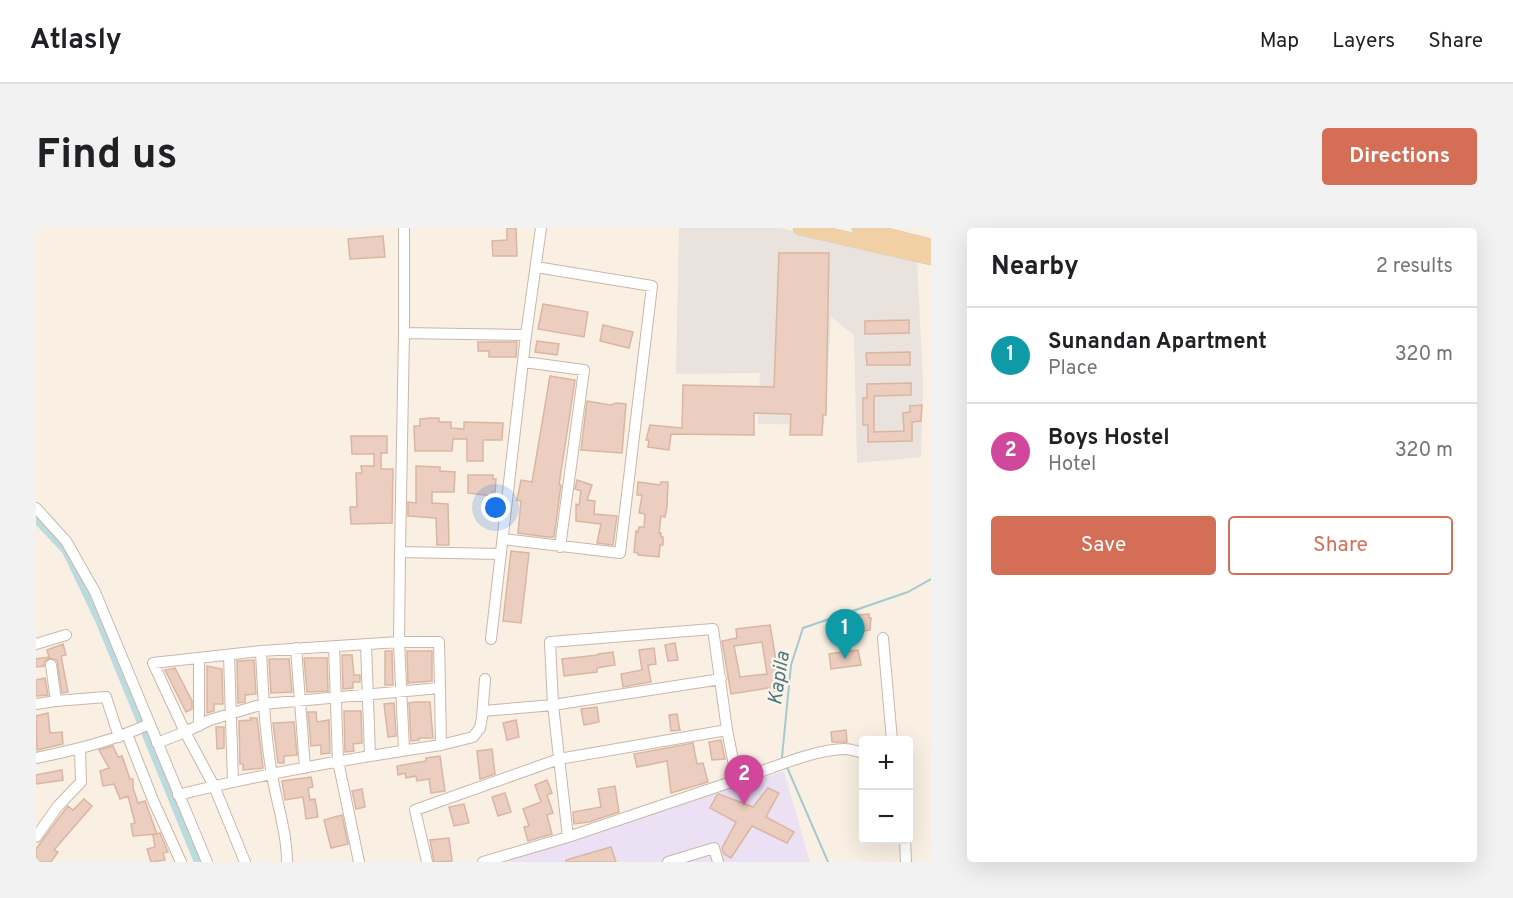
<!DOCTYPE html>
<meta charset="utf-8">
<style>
body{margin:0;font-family:Overpass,sans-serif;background:#f2f2f2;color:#202124}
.controls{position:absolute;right:18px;bottom:18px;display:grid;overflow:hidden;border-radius:6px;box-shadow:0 6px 24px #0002}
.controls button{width:54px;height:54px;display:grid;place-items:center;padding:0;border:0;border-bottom:2px solid #e0e0e0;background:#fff;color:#202124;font:30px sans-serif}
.you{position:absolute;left:460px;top:280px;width:21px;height:21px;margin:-15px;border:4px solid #fff;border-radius:50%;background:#1a73e8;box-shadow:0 0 0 9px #1a73e833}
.badge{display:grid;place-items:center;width:39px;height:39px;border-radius:50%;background:#d46e57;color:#fff;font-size:20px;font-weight:700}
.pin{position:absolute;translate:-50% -50px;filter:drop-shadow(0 2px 3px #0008)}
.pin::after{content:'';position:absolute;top:32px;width:21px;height:18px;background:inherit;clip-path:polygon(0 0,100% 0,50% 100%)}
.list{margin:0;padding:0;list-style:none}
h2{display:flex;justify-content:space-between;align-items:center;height:78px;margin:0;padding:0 24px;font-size:26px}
h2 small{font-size:20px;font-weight:400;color:#757577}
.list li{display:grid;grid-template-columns:39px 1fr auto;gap:18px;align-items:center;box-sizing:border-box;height:96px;padding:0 24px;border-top:2px solid #e0e0e0}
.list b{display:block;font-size:22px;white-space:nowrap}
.list p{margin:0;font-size:20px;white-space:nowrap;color:#757577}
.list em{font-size:20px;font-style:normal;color:#757577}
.actions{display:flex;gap:12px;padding:18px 24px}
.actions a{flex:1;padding:14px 0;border:2px solid #d46e57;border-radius:6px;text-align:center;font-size:21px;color:#d46e57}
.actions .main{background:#d46e57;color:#fff}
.map{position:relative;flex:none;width:895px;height:634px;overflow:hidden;border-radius:6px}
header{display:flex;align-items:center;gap:36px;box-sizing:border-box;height:84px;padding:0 30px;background:#fff;border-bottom:2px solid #e0e0e0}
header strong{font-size:28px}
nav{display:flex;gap:33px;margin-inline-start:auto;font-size:21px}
.intro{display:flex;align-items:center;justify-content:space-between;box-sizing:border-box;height:144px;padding:0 36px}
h1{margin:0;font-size:42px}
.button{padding:15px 27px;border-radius:6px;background:#d46e57;color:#fff;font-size:21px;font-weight:700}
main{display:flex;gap:36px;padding:0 36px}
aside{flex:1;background:#fff;border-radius:6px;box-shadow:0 6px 24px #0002}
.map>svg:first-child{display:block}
</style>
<header>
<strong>Atlasly</strong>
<nav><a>Map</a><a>Layers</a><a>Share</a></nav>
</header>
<div class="intro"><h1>Find us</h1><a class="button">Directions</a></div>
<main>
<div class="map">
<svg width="895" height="634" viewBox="0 0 895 634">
<rect width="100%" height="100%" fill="#f9f0e3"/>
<path fill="#e9e2dd" d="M643,0H744L881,33L887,155L885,229L821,235L818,107L795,89L788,197L722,196L724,145L640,146Z"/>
<path fill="#ece0f5" d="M748,543L774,634H472L681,565Z"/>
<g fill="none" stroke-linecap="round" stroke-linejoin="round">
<path stroke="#a2cad0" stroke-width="2" d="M748,532L746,529L755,437L767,400L872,364L895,351
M750,537L792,634"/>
<path stroke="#bbdbdf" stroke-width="8" d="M0,291L30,323L63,392L162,634"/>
</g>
<path fill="#ebcebf" stroke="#dbb5a1" stroke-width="1.5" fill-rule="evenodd" d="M471,0H480L481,28H457L456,13L471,12Z
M347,8L349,29L314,31L312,11Z
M743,25H793L790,187H787L786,207H754L755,186L718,185V207L635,206L633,222L612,219L613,212H610L614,197L646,200L647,157L738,159Z
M507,76L552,84L548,109L502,101Z
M873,92V105L829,106V93Z
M567,97L597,104L593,120L564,113Z
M501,113L523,116L521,127L499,124Z
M442,114H481L480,129H453V123H442Z
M874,124V137H831L830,125Z
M514,148L539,152L523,257H525L518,309H511L482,305L485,273L481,272L485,252L496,254Z
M875,155V167L838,168V204L868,203L867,185L874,184V178L886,177L885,193L876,194V213L832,214V197H827V170H831V156Z
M551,173L574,177L580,175L590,176L586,225L545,222Z
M396,190H403V194H415V200L428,201V194L467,195L466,212H447V233H431V211H417L416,223H379L378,198H384V191Z
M315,208H351V225H345V241H357L356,295L315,296L314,279H321L320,245H326L325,238H338V226H316Z
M380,238L404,239V243L419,244L418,264H396V275L412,276L413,317H401L400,290L372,288V274L380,275Z
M432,247H457V251H460L459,264H456V268L432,265Z
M541,252L556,257L551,272L559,273L558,286L581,288L577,317L561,315L565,296L540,293V276L543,277L545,263L539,261Z
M602,254L624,257L625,254H632L631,279L629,289L625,288L623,305H625V309H627V317H624L623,329L602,327V325L598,324L600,303L602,304L603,299H608L609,286L603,285L606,267H601Z
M475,323L493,325L485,395L467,393Z
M833,386V390H835L834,402L808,406L807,400L810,396L809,388Z
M734,397L745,462L732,464V460L695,466L686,413L701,410L700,401ZM726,414L731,446L704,449L698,418Z
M639,415L642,432L632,433L629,417Z
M27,416L30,427L25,428L32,464L26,465L21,432L13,430L8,434V438L0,439V431L13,429L11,422Z
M618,420L620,436L612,437L615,454L587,459L585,446L606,442L603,422Z
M822,422L825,437L795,441L793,426Z
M349,423H356L357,457H349Z
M371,423H396V453L372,455Z
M577,424L579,437L561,440V444L528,448L526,431L562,427V426Z
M306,427H316L318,447H324V454H317V460L307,461Z
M268,430H291L292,463L271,464Z
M233,431H253L256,464L235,465Z
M218,432L220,466L209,467V474L202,475L201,433Z
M171,438L186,441L187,476H178V483L171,485Z
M139,440L156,473V481L150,484L129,442Z
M9,450L12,467L0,468V452Z
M380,474H394L397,510H383V512L375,513L373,475Z
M358,475L360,508L352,509L348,476Z
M561,479L563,494L548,497L545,481Z
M308,483H325L326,515L317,516L318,523L309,524Z
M272,484H280L281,494L293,492L294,525L285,526V517L275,518Z
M12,485L14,505L26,504L27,516L1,522L0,488Z
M641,486L644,502L635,503L633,487Z
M214,490H221L227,540L207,542V536H204L203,493L215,492Z
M480,492L483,509L471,512L467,495Z
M258,494L261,527L248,528V535H242L237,495Z
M180,499H188V520L181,521Z
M810,502L811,514H796L795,504Z
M685,512L689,531L676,532L673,514Z
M657,515L661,536L667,535L672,554L635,565L631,533L601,539L598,526Z
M77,518L82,529L86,528L94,551H97V560L102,575L109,573L121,606L97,608L95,596L99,595L92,568L84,571L78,556L67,558L64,543L73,540L63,522Z
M456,521L459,546L444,551L441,523Z
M404,528L409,563L395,565L393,551L381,553L380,548L370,550L369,545L362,547L361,538L390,533V530Z
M26,542L27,552L0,556V547Z
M275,549L277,559L272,560L274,572L279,571L282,589L270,591L267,569L249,572L246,553Z
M511,552L516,565L511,567L517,585L511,587L516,606L492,613L488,599L493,598L487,581L505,574L499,557Z
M579,558L583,584L553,594L538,596L537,584L565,579L562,561Z
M732,560L743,565L730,589L758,604L751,615L716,598L695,630L688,626L686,620L700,594L674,580L681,567L683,566L717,579Z
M326,561L329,579L320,581L316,563Z
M469,565L475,584L462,588L456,569Z
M48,571L56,578L18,622L22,624L15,634H0V621L28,583L32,578L37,582Z
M428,576L433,595L418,598L413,579Z
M306,587L312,616L295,620L288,592Z
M124,605L132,624L127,625L129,632L115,634L111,621L119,619L117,607Z
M413,610L416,633L398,634L394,612Z
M575,619L580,634H530V632Z"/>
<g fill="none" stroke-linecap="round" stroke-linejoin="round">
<g stroke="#c8b7ac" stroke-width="12">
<path id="minor" d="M368,0V105L364,324L465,326
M368,105L490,107
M488,134L548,142L524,319
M0,280L30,313L59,364L171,634
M467,311L584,325L616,58L500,39
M364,324L363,414L368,522
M847,410L856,512
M455,411L490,107L505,0
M363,414H403L404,460L227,476L174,492L149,504L117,435L225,423Z
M0,416L30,407
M330,416L334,527
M298,418L302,533L323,634
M260,420L269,540
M225,423C227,465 229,506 236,547C241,576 251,605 251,634
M193,427L197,554
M20,473L70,469L83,509
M0,476L20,473L15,437
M447,483L517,477L514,414L677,401L691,502L701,552L532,609L447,634
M163,498V430
M91,506L117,572L145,634
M121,515L149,504L178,558L209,634
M405,517L437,509L444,500L446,489L449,451
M0,530C39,522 77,513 113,496
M701,552C732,542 778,521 809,521C815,521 822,524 828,525
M142,567C228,545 317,530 405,517L404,460
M0,609L22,578L45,554L44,521
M532,609L517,477L685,451
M869,612L870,634
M391,634L379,582L523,531L691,502
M632,634L678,620L682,634"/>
</g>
<g stroke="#d6d0cd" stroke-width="15">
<path id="major" d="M764,0L895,30
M823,0L895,18"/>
</g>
<use href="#minor" stroke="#fff" stroke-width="10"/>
<use href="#major" stroke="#f0d0a4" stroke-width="14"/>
</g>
<g text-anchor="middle" stroke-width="4.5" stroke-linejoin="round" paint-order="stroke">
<g font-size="20" font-style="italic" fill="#4a787e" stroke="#fcf4e9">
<text transform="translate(742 450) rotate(-81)" y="7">Kapila</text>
</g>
</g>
</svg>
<div class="controls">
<button>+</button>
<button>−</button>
</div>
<div class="you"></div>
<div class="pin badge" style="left:809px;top:431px;background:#0f9aa8">1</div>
<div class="pin badge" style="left:708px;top:577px;background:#d1479c">2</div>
</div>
<aside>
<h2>Nearby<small>2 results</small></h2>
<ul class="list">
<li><span class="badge" style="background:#0f9aa8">1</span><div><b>Sunandan Apartment</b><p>Place</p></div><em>320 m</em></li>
<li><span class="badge" style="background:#d1479c">2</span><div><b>Boys Hostel</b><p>Hotel</p></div><em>320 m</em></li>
</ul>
<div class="actions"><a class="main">Save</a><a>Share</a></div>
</aside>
</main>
